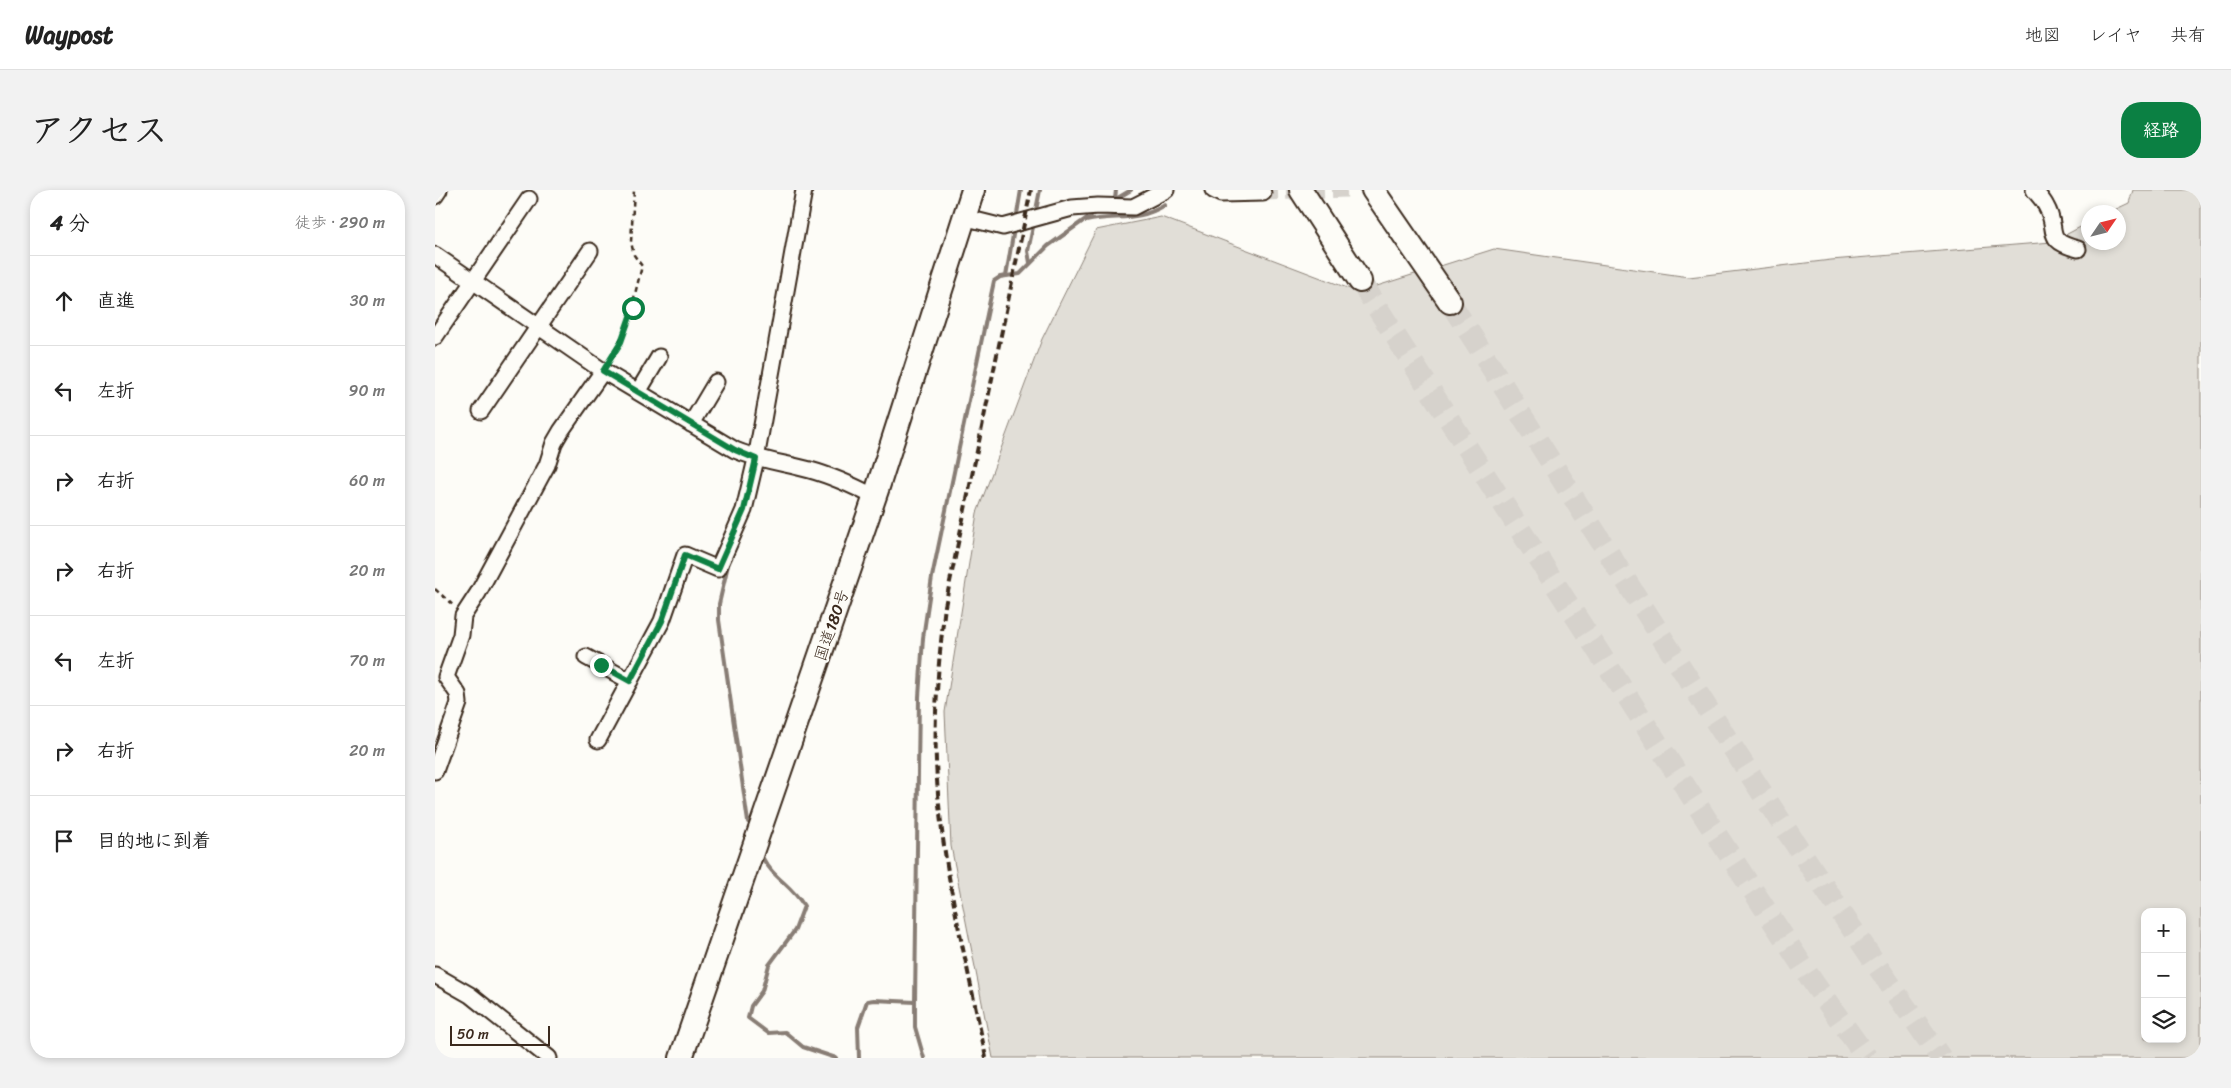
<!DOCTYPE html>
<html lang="ja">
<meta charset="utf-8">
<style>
body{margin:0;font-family:Sriracha,"Klee One",sans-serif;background:#f2f2f2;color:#222}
.controls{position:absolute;right:15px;bottom:15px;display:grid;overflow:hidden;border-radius:10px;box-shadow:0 2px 8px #0003}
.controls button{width:45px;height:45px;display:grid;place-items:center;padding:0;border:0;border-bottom:1px solid #e0e0e0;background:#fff;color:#222;font:25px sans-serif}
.compass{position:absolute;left:1646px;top:15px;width:45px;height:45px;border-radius:50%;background:#fff;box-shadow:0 2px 8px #0003;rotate:55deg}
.scale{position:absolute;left:15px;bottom:12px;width:100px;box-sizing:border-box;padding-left:5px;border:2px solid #3b2a1e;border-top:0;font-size:14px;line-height:18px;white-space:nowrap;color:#3b2a1e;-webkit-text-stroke:4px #fdfcf7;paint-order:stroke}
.stop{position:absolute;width:15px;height:15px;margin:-11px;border:4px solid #0b8043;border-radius:50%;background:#fff}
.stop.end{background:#0b8043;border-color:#fff;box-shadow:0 1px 5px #0008}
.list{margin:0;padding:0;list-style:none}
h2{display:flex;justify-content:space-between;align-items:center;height:65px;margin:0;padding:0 20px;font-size:21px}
h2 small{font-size:16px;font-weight:400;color:#767676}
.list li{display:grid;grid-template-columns:32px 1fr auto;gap:15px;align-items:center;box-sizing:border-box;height:90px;padding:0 20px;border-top:1px solid #e0e0e0}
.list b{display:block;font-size:19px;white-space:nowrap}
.list em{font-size:16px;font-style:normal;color:#767676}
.icon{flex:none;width:28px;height:28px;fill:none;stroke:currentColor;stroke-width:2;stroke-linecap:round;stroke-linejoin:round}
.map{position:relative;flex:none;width:1766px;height:868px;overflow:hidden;border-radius:20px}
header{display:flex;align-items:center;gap:30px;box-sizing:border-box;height:70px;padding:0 25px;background:#fff;border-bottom:1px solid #e0e0e0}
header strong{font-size:24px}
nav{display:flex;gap:28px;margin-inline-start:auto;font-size:18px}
.intro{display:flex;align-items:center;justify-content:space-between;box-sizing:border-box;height:120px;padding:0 30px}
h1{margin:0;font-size:35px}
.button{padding:12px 22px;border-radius:20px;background:#0b8043;color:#fff;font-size:18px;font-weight:700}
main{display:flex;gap:30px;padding:0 30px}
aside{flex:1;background:#fff;border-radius:20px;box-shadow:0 2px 8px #0003}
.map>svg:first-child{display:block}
</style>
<header>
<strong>Waypost</strong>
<nav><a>地図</a><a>レイヤ</a><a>共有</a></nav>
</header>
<div class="intro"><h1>アクセス</h1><a class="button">経路</a></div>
<main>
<aside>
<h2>4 分<small>徒歩 · 290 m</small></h2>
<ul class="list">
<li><svg class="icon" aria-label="ahead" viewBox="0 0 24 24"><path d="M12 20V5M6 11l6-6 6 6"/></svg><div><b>直進</b></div><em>30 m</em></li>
<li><svg class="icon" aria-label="left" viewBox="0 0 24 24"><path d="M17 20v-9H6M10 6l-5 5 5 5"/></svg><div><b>左折</b></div><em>90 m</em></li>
<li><svg class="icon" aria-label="right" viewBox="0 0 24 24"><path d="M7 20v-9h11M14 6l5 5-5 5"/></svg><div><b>右折</b></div><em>60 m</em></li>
<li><svg class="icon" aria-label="right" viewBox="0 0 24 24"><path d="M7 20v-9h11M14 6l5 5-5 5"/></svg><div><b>右折</b></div><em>20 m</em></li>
<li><svg class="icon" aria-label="left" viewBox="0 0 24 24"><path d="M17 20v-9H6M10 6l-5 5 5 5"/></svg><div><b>左折</b></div><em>70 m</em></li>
<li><svg class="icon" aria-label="right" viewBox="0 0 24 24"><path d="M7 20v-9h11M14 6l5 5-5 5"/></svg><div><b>右折</b></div><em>20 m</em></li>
<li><svg class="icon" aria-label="arrive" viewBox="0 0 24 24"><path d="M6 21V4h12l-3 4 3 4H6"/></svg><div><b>目的地に到着</b></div></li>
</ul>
</aside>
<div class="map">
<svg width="1766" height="868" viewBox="0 0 1766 868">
<rect width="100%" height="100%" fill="#fdfcf7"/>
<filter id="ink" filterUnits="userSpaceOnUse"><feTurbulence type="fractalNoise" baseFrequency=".02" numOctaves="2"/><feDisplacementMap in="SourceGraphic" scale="10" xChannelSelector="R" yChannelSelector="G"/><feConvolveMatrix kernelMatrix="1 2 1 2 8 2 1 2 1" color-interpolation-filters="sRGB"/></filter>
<g filter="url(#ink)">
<path fill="#e1ded7" stroke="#8e847a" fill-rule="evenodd" d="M1698,0H1766V868H558L516,656L510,522L542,323L607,149L661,40L726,27L923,102L1059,59L1254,87L1396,70L1617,52L1653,33L1654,52H1684V22H1675L1694,13ZM1710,722H1747V849H1710Z"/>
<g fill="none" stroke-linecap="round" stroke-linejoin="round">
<path stroke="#887d74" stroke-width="4" d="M680,9L681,0
M676,12L696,0
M600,25L605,0
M581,30L586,0
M651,31C681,24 701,33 730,15
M595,73L593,61L599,32
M571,86L579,39
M293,375L284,414V430L313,632
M326,665C338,689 356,694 369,716L360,740L334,775L327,801L316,816L313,828L333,843L350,842L368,857L401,868
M424,868L423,837L432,811L439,810L480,812
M489,868L480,837V812L484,507L488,448L497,387L559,91L565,87L585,84L613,56L662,21"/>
<path stroke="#d6d2cc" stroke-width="15" stroke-dasharray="15 8" stroke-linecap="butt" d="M828,3L915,0"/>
<path stroke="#d6d2cc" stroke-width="22" stroke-dasharray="22 11" stroke-linecap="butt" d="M925,91L1273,632L1380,795L1432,868
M1015,112C1176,366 1333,622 1506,868"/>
<g stroke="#3b2a1e" stroke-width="19">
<path id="minor" d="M778,0L786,4L828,3
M1599,0C1603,5 1608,10 1611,16C1625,40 1607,50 1643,59
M0,6L4,0
M528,27L568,37L637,18L663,16L698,17L731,0
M0,65L168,181L300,260C324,270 349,273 375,280C397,286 419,296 440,307
M0,147L94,9
M203,202L224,167
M46,221L155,61
M256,234L281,192
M151,467L195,491
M163,550L227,431L250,365L283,379L309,320L321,269L369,0
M0,581L24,513L23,504L11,487L26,445L28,426L43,403L112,275L119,253L126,241L168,181
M0,785L35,805L114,868"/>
</g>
<g stroke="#3b2a1e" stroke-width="26">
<path id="highway" d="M866,0L925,91
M938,0L1015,112
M246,868L442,300L538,0"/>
</g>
<path stroke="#3b2a1e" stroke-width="2.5" stroke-dasharray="5 4" stroke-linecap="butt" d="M176,169L191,140L207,76L199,65L196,52L199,0
M0,399L20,417"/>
<use href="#minor" stroke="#fdfcf7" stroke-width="15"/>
<use href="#highway" stroke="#fdfcf7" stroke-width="22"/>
<path stroke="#3b2a1e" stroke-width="4" stroke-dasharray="8 4" stroke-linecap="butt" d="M551,868C533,776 508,684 502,590C498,532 503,474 510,416L596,0"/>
</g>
</g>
<g fill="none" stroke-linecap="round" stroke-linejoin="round" filter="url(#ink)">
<path stroke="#0b8043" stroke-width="6" d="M166,475L195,491L227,431L250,365L283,379L309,320L321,269L300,260L168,181L186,152L198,118"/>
</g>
<g text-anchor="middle" stroke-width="5" stroke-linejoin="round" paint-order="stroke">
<g font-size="16" fill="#3b2a1e" stroke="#fdfcf7">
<text transform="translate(396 435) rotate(-71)" y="6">国道180号</text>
</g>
</g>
</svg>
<div class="controls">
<button>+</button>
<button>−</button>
<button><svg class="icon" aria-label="layers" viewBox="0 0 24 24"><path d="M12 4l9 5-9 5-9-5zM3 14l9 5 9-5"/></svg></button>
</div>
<svg class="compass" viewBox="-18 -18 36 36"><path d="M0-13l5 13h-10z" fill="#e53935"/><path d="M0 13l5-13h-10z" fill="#767676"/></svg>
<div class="scale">50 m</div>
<div class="stop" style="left:198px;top:118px"></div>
<div class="stop end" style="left:166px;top:475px"></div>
</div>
</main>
